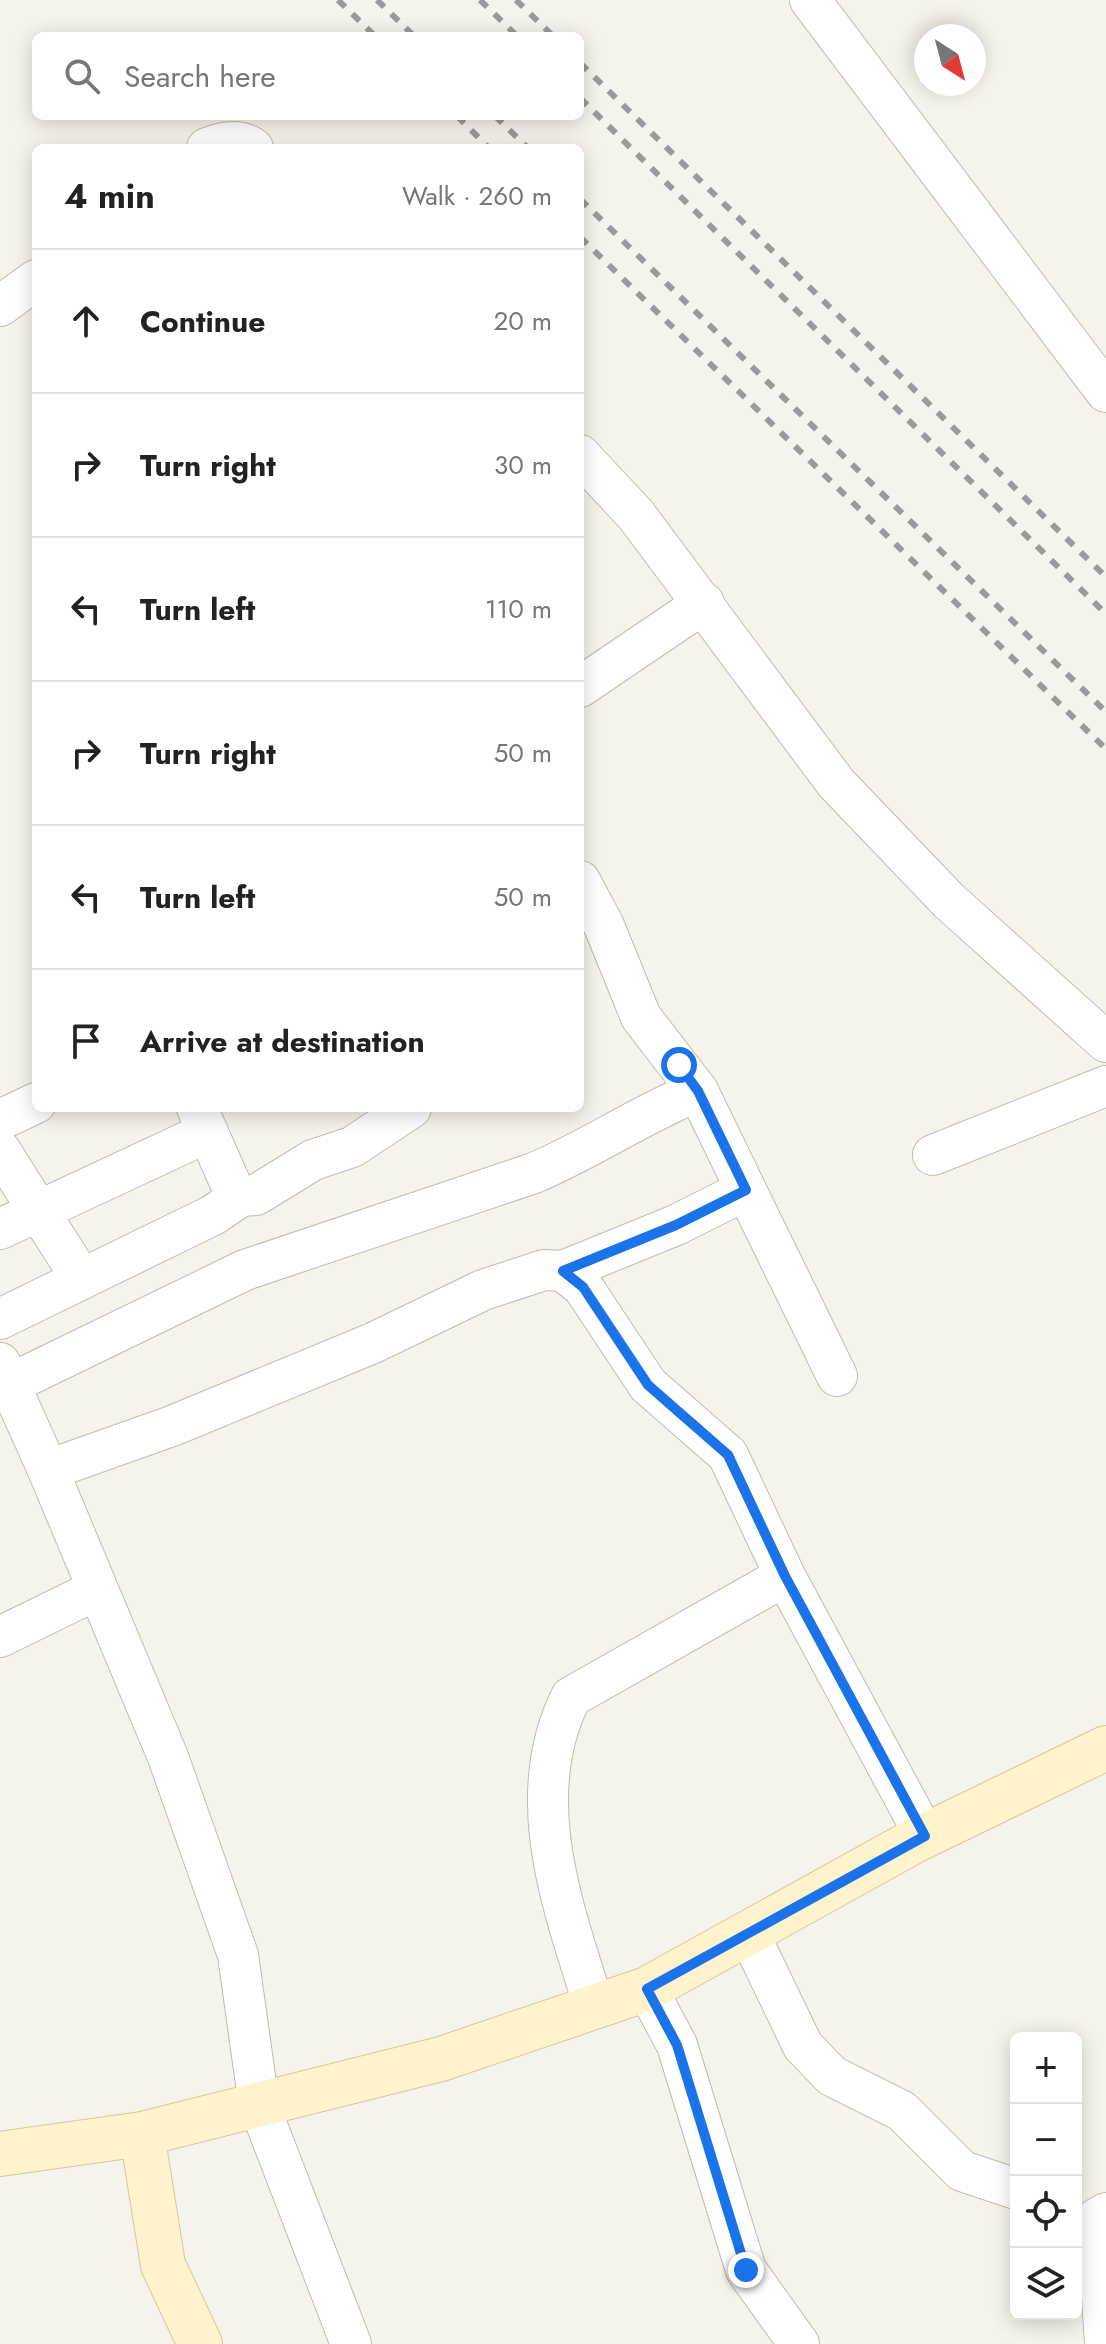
<!DOCTYPE html>
<meta charset="utf-8">
<style>
body{margin:0;font-family:Jost,sans-serif;background:#f6f6f6;color:#222}
.controls{position:absolute;right:24px;bottom:24px;display:grid;overflow:hidden;border-radius:12px;box-shadow:0 4px 20px #0003}
.controls button{width:72px;height:72px;display:grid;place-items:center;padding:0;border:0;border-bottom:2px solid #e0e0e0;background:#fff;color:#222;font:40px sans-serif}
.compass{position:absolute;left:914px;top:24px;width:72px;height:72px;border-radius:50%;background:#fff;box-shadow:0 4px 20px #0003;rotate:144deg}
.stop{position:absolute;width:24px;height:24px;margin:-18px;border:6px solid #1a73e8;border-radius:50%;background:#fff}
.stop.end{background:#1a73e8;border-color:#fff;box-shadow:0 2px 8px #0008}
.list{margin:0;padding:0;list-style:none}
h2{display:flex;justify-content:space-between;align-items:center;height:104px;margin:0;padding:0 32px;font-size:34px}
h2 small{font-size:26px;font-weight:400;color:#767676}
.list li{display:grid;grid-template-columns:52px 1fr auto;gap:24px;align-items:center;box-sizing:border-box;height:144px;padding:0 32px;border-top:2px solid #e0e0e0}
.list b{display:block;font-size:30px;white-space:nowrap}
.list em{font-size:26px;font-style:normal;color:#767676}
.icon{flex:none;width:44px;height:44px;fill:none;stroke:currentColor;stroke-width:2;stroke-linecap:round;stroke-linejoin:round}
.map{position:relative;flex:none;width:1106px;height:2344px;overflow:hidden}
.search{position:absolute;background:#fff;box-shadow:0 4px 20px #0003;left:32px;top:32px;width:552px;height:88px;display:flex;align-items:center;gap:20px;box-sizing:border-box;padding:0 28px;border-radius:12px;color:#767676;font-size:30px}
.panel{position:absolute;background:#fff;box-shadow:0 4px 20px #0003;left:32px;top:144px;width:552px;height:968px;border-radius:12px}
.map>svg:first-child{display:block}
</style>
<div class="map">
<svg width="1106" height="2344" viewBox="0 0 1106 2344">
<rect width="100%" height="100%" fill="#f6f3ec"/>
<g fill="none" stroke-linecap="round" stroke-linejoin="round">
<g stroke="#c2bbae" stroke-width="42">
<path id="street" d="M810,0L1106,392
M207,148C222,142 239,138 253,148
M0,306L36,280
M580,455L636,515L836,783L949,901L1106,1042
M580,687L704,603
M197,1108L232,1187L241,1196L256,1195L313,1160L352,1147L411,1108
M0,1120L36,1103
M0,1150L81,1278
M933,1155L1106,1086
M746,1190L837,1376
M0,1229L208,1132
M563,1271L676,1225L746,1190L698,1091
M0,1319L213,1215L241,1196
M0,1363L48,1470L168,1757L238,1955L259,2105L351,2344
M10,1384L245,1270L534,1173C591,1149 641,1114 698,1091L641,1017L604,926L580,881
M48,1470L172,1426L373,1343L483,1290L544,1270L563,1271L583,1287L648,1385L728,1455L785,1576L571,1697C521,1797 563,1907 594,2006
M785,1576L925,1836
M0,1637L96,1590
M748,1932L803,2046L832,2076L902,2111L962,2171L1016,2189
M647,1989L677,2045L746,2270L799,2344
M1105,2344L1097,2218L1106,2213"/>
</g>
<g stroke="#d6c79b" stroke-width="46">
<path id="secondary" d="M142,2134L163,2265L200,2344
M0,2154L142,2134L441,2059L647,1989L916,1840L1106,1748"/>
</g>
<use href="#street" stroke="#fff" stroke-width="40"/>
<use href="#secondary" stroke="#fff3cd" stroke-width="44"/>
<path stroke="#9a9a9a" stroke-width="6" stroke-dasharray="10 10" stroke-linecap="butt" d="M338,0L375,36
M377,0L414,36
M480,0L517,36
M516,0L553,36
M580,63L1106,577
M580,98L1106,614
M457,116L489,148
M495,116L528,148
M580,199L1106,712
M580,237L1106,749"/>
</g>
<g fill="none" stroke-linecap="round" stroke-linejoin="round">
<path stroke="#1a73e8" stroke-width="10" d="M679,1065L698,1091L746,1190L676,1225L563,1271L583,1287L648,1385L728,1455L785,1576L925,1836L647,1989L677,2045L746,2270"/>
</g>
</svg>
<div class="controls">
<button>+</button>
<button>−</button>
<button><svg class="icon" aria-label="locate" viewBox="0 0 24 24"><circle cx="12" cy="12" r="6"/><path d="M12 2v4M12 18v4M2 12h4M18 12h4"/></svg></button>
<button><svg class="icon" aria-label="layers" viewBox="0 0 24 24"><path d="M12 4l9 5-9 5-9-5zM3 14l9 5 9-5"/></svg></button>
</div>
<svg class="compass" viewBox="-18 -18 36 36"><path d="M0-13l5 13h-10z" fill="#e53935"/><path d="M0 13l5-13h-10z" fill="#767676"/></svg>
<div class="stop" style="left:679px;top:1065px"></div>
<div class="stop end" style="left:746px;top:2270px"></div>
<div class="search"><svg class="icon" aria-label="search" viewBox="0 0 24 24"><circle cx="10" cy="10" r="6"/><path d="M15 15l6 6"/></svg>Search here</div>
<section class="panel">
<h2>4 min<small>Walk · 260 m</small></h2>
<ul class="list">
<li><svg class="icon" aria-label="ahead" viewBox="0 0 24 24"><path d="M12 20V5M6 11l6-6 6 6"/></svg><div><b>Continue</b></div><em>20 m</em></li>
<li><svg class="icon" aria-label="right" viewBox="0 0 24 24"><path d="M7 20v-9h11M14 6l5 5-5 5"/></svg><div><b>Turn right</b></div><em>30 m</em></li>
<li><svg class="icon" aria-label="left" viewBox="0 0 24 24"><path d="M17 20v-9H6M10 6l-5 5 5 5"/></svg><div><b>Turn left</b></div><em>110 m</em></li>
<li><svg class="icon" aria-label="right" viewBox="0 0 24 24"><path d="M7 20v-9h11M14 6l5 5-5 5"/></svg><div><b>Turn right</b></div><em>50 m</em></li>
<li><svg class="icon" aria-label="left" viewBox="0 0 24 24"><path d="M17 20v-9H6M10 6l-5 5 5 5"/></svg><div><b>Turn left</b></div><em>50 m</em></li>
<li><svg class="icon" aria-label="arrive" viewBox="0 0 24 24"><path d="M6 21V4h12l-3 4 3 4H6"/></svg><div><b>Arrive at destination</b></div></li>
</ul>
</section>
</div>
